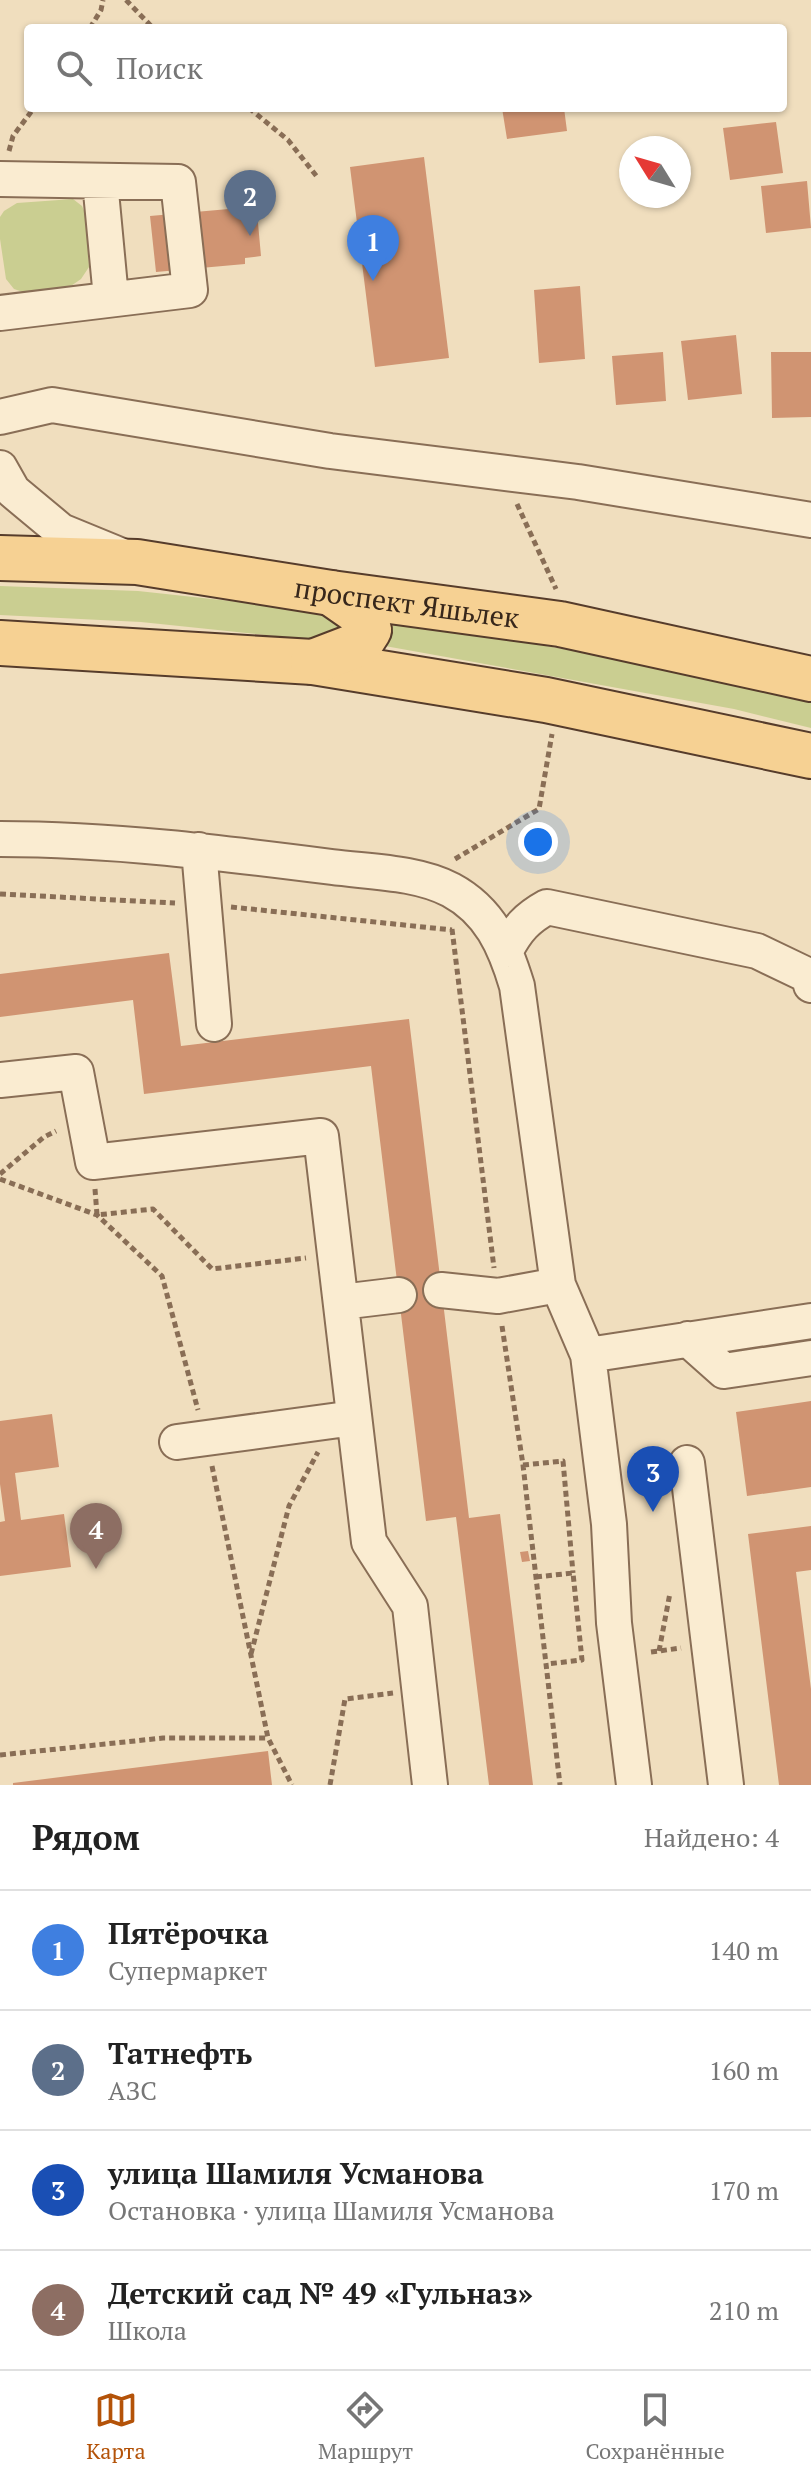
<!DOCTYPE html>
<html lang="ru">
<meta charset="utf-8">
<style>
body{margin:0;font-family:"PT Serif",serif;background:#f2f2f2;color:#222}
.compass{position:absolute;left:619px;top:136px;width:72px;height:72px;border-radius:50%;background:#fff;box-shadow:0 2px 6px #0004;rotate:307deg}
.you{position:absolute;left:538px;top:842px;width:28px;height:28px;margin:-20px;border:6px solid #fff;border-radius:50%;background:#1a73e8;box-shadow:0 0 0 12px #1a73e833}
.badge{display:grid;place-items:center;width:52px;height:52px;border-radius:50%;background:#b45309;color:#fff;font-size:26px;font-weight:700}
.pin{position:absolute;translate:-50% -66px;filter:drop-shadow(0 2px 4px #0008)}
.pin::after{content:'';position:absolute;top:42px;width:28px;height:24px;background:inherit;clip-path:polygon(0 0,100% 0,50% 100%)}
.list{margin:0;padding:0;list-style:none}
h2{display:flex;justify-content:space-between;align-items:center;height:104px;margin:0;padding:0 32px;font-size:34px}
h2 small{font-size:26px;font-weight:400;color:#767676}
.list li{display:grid;grid-template-columns:52px 1fr auto;gap:24px;align-items:center;box-sizing:border-box;height:120px;padding:0 32px;border-top:2px solid #e0e0e0}
.list b{display:block;font-size:30px;white-space:nowrap}
.list p{margin:0;font-size:26px;white-space:nowrap;color:#767676}
.list em{font-size:26px;font-style:normal;color:#767676}
.icon{flex:none;width:44px;height:44px;fill:none;stroke:currentColor;stroke-width:2;stroke-linecap:round;stroke-linejoin:round}
.map{position:relative;flex:none;width:811px;height:1785px;overflow:hidden}
.search{position:absolute;background:#fff;box-shadow:0 2px 6px #0004;left:24px;right:24px;top:24px;height:88px;display:flex;align-items:center;gap:20px;box-sizing:border-box;padding:0 28px;border-radius:8px;color:#767676;font-size:30px}
.sheet{height:584px;background:#fff}
nav{display:flex;justify-content:space-around;align-items:center;box-sizing:border-box;height:112px;border-top:2px solid #e0e0e0;background:#fff;font-size:22px;color:#767676}
nav a{display:grid;justify-items:center;gap:4px}
nav .on{color:#b45309}
.map>svg:first-child{display:block}
</style>
<div class="map">
<svg width="811" height="1785" viewBox="0 0 811 1785">
<rect width="100%" height="100%" fill="#f0debe"/>
<path fill="#cace91" d="M73,199L82,206L86,215L89,267L81,279L68,288L23,292L14,289L6,279L0,239V217L4,211L17,203Z
M0,586L138,591L331,612L340,620L342,635L332,642L141,622L0,615Z
M388,620C529,643 671,665 811,699V728L734,709L385,646Z"/>
<path fill="#d09472" d="M502,108H564L567,131L507,139Z
M776,122L783,173L730,180L723,128Z
M424,157L449,358L375,367L350,167Z
M807,181L811,228L766,233L761,186Z
M240,208L241,214L257,212L261,256L245,258V264L156,272L150,216Z
M580,286L585,359L539,363L534,290Z
M736,335L742,394L688,400L681,341Z
M663,352L666,401L616,405L612,356Z
M771,352H811V417L772,418Z
M169,953L181,1046L409,1019L469,1518L500,1514L533,1785H489L456,1517L426,1521L371,1066L144,1094L133,1000L0,1017V974Z
M811,1401V1487L747,1496L736,1412Z
M52,1414L59,1467L15,1473L21,1520L64,1514L71,1567L0,1576V1522L5,1521L0,1484V1421Z
M811,1526V1570L796,1572L811,1689V1785H779L748,1534Z
M528,1551L530,1561L522,1562L520,1552Z
M268,1751L272,1785H13V1783Z"/>
<g fill="none" stroke-linecap="round" stroke-linejoin="round">
<g stroke="#896e56" stroke-width="38">
<path id="minor" d="M0,179L178,182L190,290L0,313
M100,181L111,298
M0,417L52,405L330,451L578,482L811,520
M0,468L13,491L61,531L122,556
M0,839C111,839 222,853 332,867C370,872 417,872 451,890C490,911 505,946 517,986L558,1285L588,1355L609,1524L614,1623L634,1785
M199,850L214,1024
M506,950C517,929 527,918 547,907L757,951L809,976L811,985
M0,1080L76,1072L93,1162L321,1136L369,1542L410,1606L430,1785
M441,1290L498,1296L558,1285
M341,1302L399,1295
M688,1339L724,1371L811,1358
M588,1355L811,1321
M177,1442L354,1418
M687,1463L726,1785"/>
</g>
<g stroke="#563c2b" stroke-width="48">
<g id="major">
<path id="s1" d="M0,558L137,562L331,593L560,624L811,679"/>
<path d="M0,643L313,662L546,700L811,756"/>
<path d="M313,662L360,644L369,630L364,616L331,593"/>
</g>
</g>
<path stroke="#896e56" stroke-width="5" stroke-dasharray="6 4" stroke-linecap="butt" d="M126,0L153,28
M90,28L101,10L103,0
M249,108L288,140L318,178
M9,151L13,136L34,108
M517,504L556,589
M455,859L539,809L552,734
M0,894L175,903
M231,907L452,930
M452,929L494,1268
M0,1174L44,1137L56,1131
M0,1179L97,1215L162,1276L198,1410
M95,1189L97,1215L153,1209L212,1269L306,1258
M502,1326L523,1465L560,1785
M523,1465L563,1461L573,1573
M212,1466L268,1738L292,1785
M536,1577L573,1573L582,1660L547,1664
M659,1651L670,1593
M651,1652L681,1648
M251,1654L289,1506L318,1452
M0,1755L163,1738H268
M330,1785L345,1699L393,1693"/>
<use href="#minor" stroke="#faecd1" stroke-width="34"/>
<use href="#major" stroke="#f6d193" stroke-width="44"/>
</g>
<g text-anchor="middle" stroke-width="6" stroke-linejoin="round" paint-order="stroke">
<g font-size="28" fill="#37271b" stroke="#f7e9ce">
<text dy="10" stroke="none"><textPath href="#s1" startOffset="410">проспект Яшьлек</textPath></text>
</g>
</g>
</svg>
<svg class="compass" viewBox="-18 -18 36 36"><path d="M0-13l5 13h-10z" fill="#e53935"/><path d="M0 13l5-13h-10z" fill="#767676"/></svg>
<div class="you"></div>
<div class="pin badge" style="left:373px;top:281px;background:#3f7fe0">1</div>
<div class="pin badge" style="left:250px;top:236px;background:#5c6f8a">2</div>
<div class="pin badge" style="left:653px;top:1512px;background:#1a4fb4">3</div>
<div class="pin badge" style="left:96px;top:1569px;background:#8d6e63">4</div>
<div class="search"><svg class="icon" aria-label="search" viewBox="0 0 24 24"><circle cx="10" cy="10" r="6"/><path d="M15 15l6 6"/></svg>Поиск</div>
</div>
<section class="sheet">
<h2>Рядом<small>Найдено: 4</small></h2>
<ul class="list">
<li><span class="badge" style="background:#3f7fe0">1</span><div><b>Пятёрочка</b><p>Супермаркет</p></div><em>140 m</em></li>
<li><span class="badge" style="background:#5c6f8a">2</span><div><b>Татнефть</b><p>АЗС</p></div><em>160 m</em></li>
<li><span class="badge" style="background:#1a4fb4">3</span><div><b>улица Шамиля Усманова</b><p>Остановка · улица Шамиля Усманова</p></div><em>170 m</em></li>
<li><span class="badge" style="background:#8d6e63">4</span><div><b>Детский сад № 49 «Гульназ»</b><p>Школа</p></div><em>210 m</em></li>
</ul>
</section>
<nav>
<a class="on"><svg class="icon" aria-label="map" viewBox="0 0 24 24"><path d="M3 6l6-2 6 2 6-2v14l-6 2-6-2-6 2zM9 4v14M15 6v14"/></svg>Карта</a>
<a><svg class="icon" aria-label="directions" viewBox="0 0 24 24"><path d="M12 3l9 9-9 9-9-9zM9 14v-3h6M13 9l2 2-2 2"/></svg>Маршрут</a>
<a><svg class="icon" aria-label="saved" viewBox="0 0 24 24"><path d="M7 4h10v16l-5-4-5 4z"/></svg>Сохранённые</a>
</nav>
